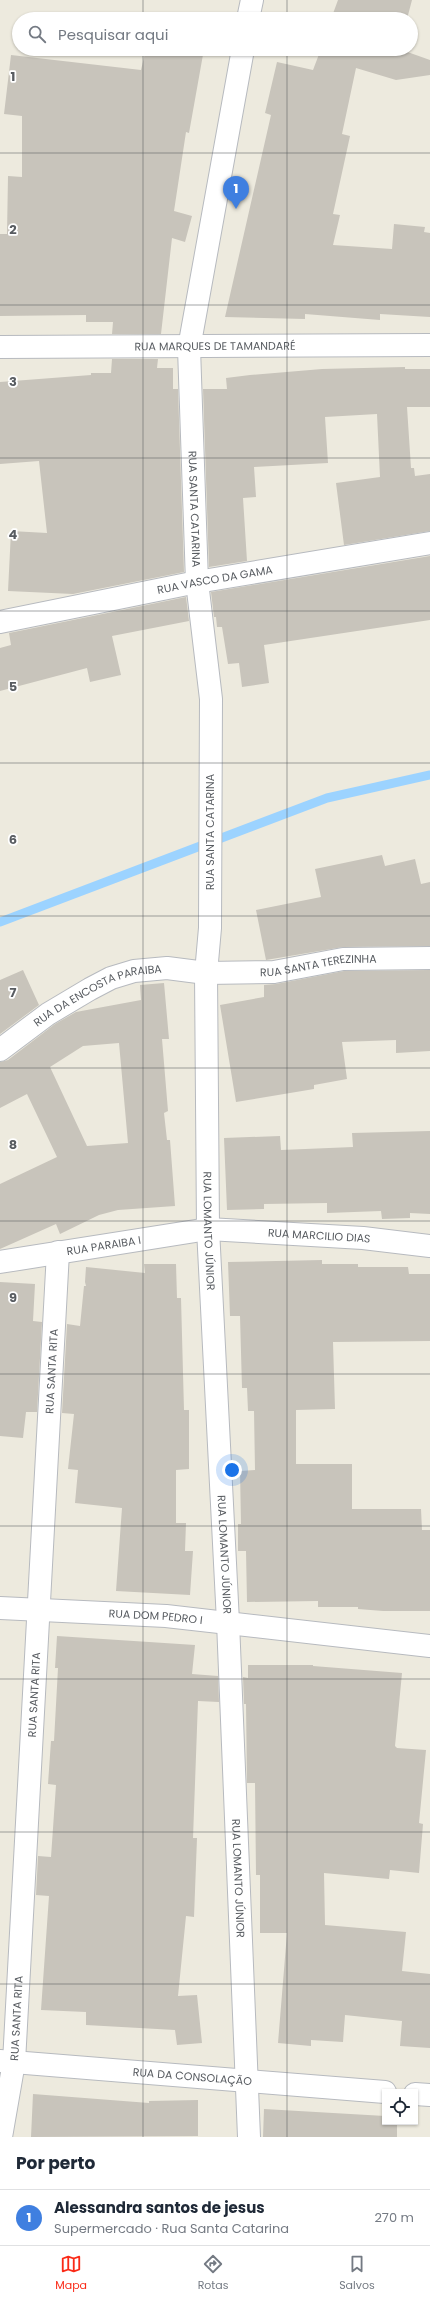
<!DOCTYPE html>
<html lang="pt">
<meta charset="utf-8">
<style>
body{margin:0;font-family:Poppins,sans-serif;background:#f2f2f3;color:#1f2937}
.controls{position:absolute;right:12px;bottom:12px;display:grid;overflow:hidden;border-radius:0px;box-shadow:0 1px 3px #0004}
.controls button{width:36px;height:36px;display:grid;place-items:center;padding:0;border:0;border-bottom:1px solid #e0e1e3;background:#fff;color:#1f2937;font:20px sans-serif}
.you{position:absolute;left:232px;top:1470px;width:14px;height:14px;margin:-10px;border:3px solid #fff;border-radius:50%;background:#1a73e8;box-shadow:0 0 0 6px #1a73e833}
.badge{display:grid;place-items:center;width:26px;height:26px;border-radius:50%;background:#fa2a17;color:#fff;font-size:13px;font-weight:700}
.pin{position:absolute;translate:-50% -33px;filter:drop-shadow(0 1px 2px #0008)}
.pin::after{content:'';position:absolute;top:21px;width:14px;height:12px;background:inherit;clip-path:polygon(0 0,100% 0,50% 100%)}
.list{margin:0;padding:0;list-style:none}
h2{display:flex;justify-content:space-between;align-items:center;height:52px;margin:0;padding:0 16px;font-size:17px}
h2 small{font-size:13px;font-weight:400;color:#747a83}
.list li{display:grid;grid-template-columns:26px 1fr auto;gap:12px;align-items:center;box-sizing:border-box;height:56px;padding:0 16px;border-top:1px solid #e0e1e3}
.list b{display:block;font-size:15px;white-space:nowrap}
.list p{margin:0;font-size:13px;white-space:nowrap;color:#747a83}
.list em{font-size:13px;font-style:normal;color:#747a83}
.icon{flex:none;width:22px;height:22px;fill:none;stroke:currentColor;stroke-width:2;stroke-linecap:round;stroke-linejoin:round}
.map{position:relative;flex:none;width:430px;height:2137px;overflow:hidden}
.search{position:absolute;background:#fff;box-shadow:0 1px 3px #0004;left:12px;right:12px;top:12px;height:44px;display:flex;align-items:center;gap:10px;box-sizing:border-box;padding:0 14px;border-radius:22px;color:#747a83;font-size:15px}
.sheet{height:108px;background:#fff}
nav{display:flex;justify-content:space-around;align-items:center;box-sizing:border-box;height:56px;border-top:1px solid #e0e1e3;background:#fff;font-size:11px;color:#747a83}
nav a{display:grid;justify-items:center;gap:2px}
nav .on{color:#fa2a17}
.map>svg:first-child{display:block}
</style>
<div class="map">
<svg width="430" height="2137" viewBox="0 0 430 2137">
<rect width="100%" height="100%" fill="#edeade"/>
<g fill="none" stroke-linecap="round" stroke-linejoin="round">
<path stroke="#9cd3ff" stroke-width="9" d="M0,922L327,798L430,775"/>
</g>
<path fill="#c8c4bb" fill-rule="evenodd" d="M338,0H412L407,19H331Z
M146,49H204L189,133L186,132L174,211L192,216L185,242L172,238L161,334H112L113,322H86V315L0,316V234H7L8,176L22,177V116L4,114L11,55L141,70Z
M321,49H399L430,60V75L396,80L356,68L342,134L350,136L333,214L340,215L333,245L392,249L394,224L425,227L424,232L430,233V317L380,314V320L305,314V319L225,317L271,115L265,113L277,62L313,70Z
M112,359H158L157,368H173V389H178L184,572L73,594L8,591L11,531L47,533L39,461L0,464V382L91,375V373H111Z
M405,367V369H430V407H407L411,468H414L415,476L430,474V531L344,545L336,483L380,477L377,414L325,417L328,463L254,467L256,497L243,498L247,561L209,567L203,389H227L226,378L250,375L322,369Z
M430,556V620L264,645L269,683L242,687L239,663L228,664L222,627H217L216,617H214L211,592Z
M186,597L189,621L112,636L121,675L90,682L87,668L0,691V648L11,645L9,633Z
M382,855L385,866L415,859L421,884L430,882V946L343,947L266,960L256,910L321,897L315,869Z
M23,970L39,1005L0,1034V980Z
M430,970V1051L396,1053V1040L342,1042L347,1079L314,1085V1089L236,1102L220,1005L264,997V985L276,984L344,971Z
M164,983L169,1039H162L168,1111L164,1113L167,1140H170L175,1206L118,1210L99,1215L60,1234L56,1224L0,1249V1184L57,1157L27,1094L0,1108V1062L8,1060L55,1024L76,1012L141,1000L140,985ZM119,1043L128,1143L87,1146L50,1067L83,1046Z
M430,1131V1214L410,1213V1218L382,1219L381,1211L327,1213V1203L264,1204V1209L227,1210L224,1138L280,1136L281,1150L353,1147L352,1133Z
M322,1260V1264H358V1267H408L409,1274H430V1341L333,1342L335,1409L296,1410V1464H352V1509H421L422,1530H430V1611H383L358,1609V1607H318V1601L247,1602L246,1551H238V1524H241L240,1471L255,1470L254,1411H248L247,1388H242L240,1316H230L228,1262Z
M144,1264H176L177,1298H181L184,1410H189V1469L176,1470V1523H186L185,1551H193L190,1595L116,1591L122,1508L75,1503L78,1470L68,1469L74,1414L62,1413L67,1324L80,1326L84,1286H86L85,1282L86,1267L145,1273Z
M0,1282L35,1284L33,1321L42,1322L37,1412H26L23,1438L0,1436Z
M57,1636L195,1645L192,1674L218,1676L219,1702L198,1701L193,1838H197L194,1917L186,1916L178,1996L197,1995L202,2043L177,2045L175,2030L86,2025V2012L41,2010L49,1896L36,1895L38,1856L51,1857L56,1785L48,1784L51,1741H54L58,1668H55Z
M248,1665H313V1666L402,1673L395,1746L397,1748L426,1750L419,1823L423,1824L419,1873L390,1870L389,1879L324,1873L325,1925L406,1932L402,1971L430,1974V2048L400,2046L402,2021L345,2015L343,2042L311,2040V2046L278,2043L287,1933H260V1875H256L255,1783H247L246,1704H244L243,1677L248,1678Z
M33,2094L149,2103V2101L198,2100V2136L31,2137Z
M264,2109L385,2116V2122H397V2137H263Z"/>
<g fill="none" stroke-linecap="round" stroke-linejoin="round">
<g stroke="#b7babf" stroke-width="24">
<g id="minor">
<path d="M248,19L252,0"/>
<path id="s1" d="M243,49L189,348L197,582L211,699L210,928L206,973L208,1229L228,1622L249,2137"/>
<path id="s2" d="M0,347L430,345"/>
<path id="s3" d="M0,622L197,582L430,543"/>
<path id="s4" d="M0,1050L48,1014L90,989L111,978L134,971L167,968L206,973L274,972L343,959L430,958"/>
<path id="s5" d="M0,1262L208,1229L363,1238L430,1246"/>
<path id="s6" d="M0,1608L166,1616L430,1646"/>
<path id="s7" d="M0,2061L385,2092"/>
<path d="M415,2094L430,2095"/>
<path id="s8" d="M1,2137L14,2062L58,1252"/>
</g>
</g>
<use href="#minor" stroke="#fff" stroke-width="22"/>
</g>
<path fill="none" stroke="#585c61" stroke-width="1" stroke-opacity="0.55" d="M143,0V19M287,0V19M143,49V2137M287,49V2137M0,153H430M0,305H430M0,458H430M0,611H430M0,763H430M0,916H430M0,1068H430M0,1221H430M0,1374H430M0,1526H430M0,1679H430M0,1832H430M0,1984H430"/>
<g text-anchor="middle" stroke-width="3.5" stroke-linejoin="round" paint-order="stroke">
<g font-size="11" fill="#585c61" stroke="#fff">
<text dy="4" stroke="none"><textPath href="#s2" startOffset="215">RUA MARQUES DE TAMANDARÉ</textPath></text>
<text dy="4" stroke="none"><textPath href="#s1" startOffset="465">RUA SANTA CATARINA</textPath></text>
<text dy="4" stroke="none"><textPath href="#s3" startOffset="219">RUA VASCO DA GAMA</textPath></text>
<text transform="translate(210 832) rotate(-90)" y="4">RUA SANTA CATARINA</text>
<text dy="4" stroke="none"><textPath href="#s4" startOffset="342">RUA SANTA TEREZINHA</textPath></text>
<text dy="4" stroke="none"><textPath href="#s4" startOffset="114">RUA DA ENCOSTA PARAIBA</textPath></text>
<text dy="4" stroke="none"><textPath href="#s1" startOffset="1188">RUA LOMANTO JÚNIOR</textPath></text>
<text dy="4" stroke="none"><textPath href="#s5" startOffset="322">RUA MARCILIO DIAS</textPath></text>
<text dy="4" stroke="none"><textPath href="#s5" startOffset="105">RUA PARAIBA I</textPath></text>
<text dy="4" stroke="none"><textPath href="#s8" startOffset="768">RUA SANTA RITA</textPath></text>
<text dy="4" stroke="none"><textPath href="#s1" startOffset="1512">RUA LOMANTO JÚNIOR</textPath></text>
<text dy="4" stroke="none"><textPath href="#s6" startOffset="156">RUA DOM PEDRO I</textPath></text>
<text dy="4" stroke="none"><textPath href="#s8" startOffset="444">RUA SANTA RITA</textPath></text>
<text dy="4" stroke="none"><textPath href="#s1" startOffset="1836">RUA LOMANTO JÚNIOR</textPath></text>
<text dy="4" stroke="none"><textPath href="#s8" startOffset="120">RUA SANTA RITA</textPath></text>
<text dy="4" stroke="none"><textPath href="#s7" startOffset="193">RUA DA CONSOLAÇÃO</textPath></text>
</g>
</g>
<g font-size="13" text-anchor="middle" font-weight="bold" fill="#585c61" stroke="#fff" stroke-width="3.5" stroke-linejoin="round" paint-order="stroke">
<text x="13" y="81">1</text>
<text x="13" y="234">2</text>
<text x="13" y="386">3</text>
<text x="13" y="539">4</text>
<text x="13" y="691">5</text>
<text x="13" y="844">6</text>
<text x="13" y="997">7</text>
<text x="13" y="1149">8</text>
<text x="13" y="1302">9</text>
</g>
</svg>
<div class="controls">
<button><svg class="icon" aria-label="locate" viewBox="0 0 24 24"><circle cx="12" cy="12" r="6"/><path d="M12 2v4M12 18v4M2 12h4M18 12h4"/></svg></button>
</div>
<div class="you"></div>
<div class="pin badge" style="left:236px;top:209px;background:#3f7fe0">1</div>
<div class="search"><svg class="icon" aria-label="search" viewBox="0 0 24 24"><circle cx="10" cy="10" r="6"/><path d="M15 15l6 6"/></svg>Pesquisar aqui</div>
</div>
<section class="sheet">
<h2>Por perto<small></small></h2>
<ul class="list">
<li><span class="badge" style="background:#3f7fe0">1</span><div><b>Alessandra santos de jesus</b><p>Supermercado · Rua Santa Catarina</p></div><em>270 m</em></li>
</ul>
</section>
<nav>
<a class="on"><svg class="icon" aria-label="map" viewBox="0 0 24 24"><path d="M3 6l6-2 6 2 6-2v14l-6 2-6-2-6 2zM9 4v14M15 6v14"/></svg>Mapa</a>
<a><svg class="icon" aria-label="directions" viewBox="0 0 24 24"><path d="M12 3l9 9-9 9-9-9zM9 14v-3h6M13 9l2 2-2 2"/></svg>Rotas</a>
<a><svg class="icon" aria-label="saved" viewBox="0 0 24 24"><path d="M7 4h10v16l-5-4-5 4z"/></svg>Salvos</a>
</nav>
